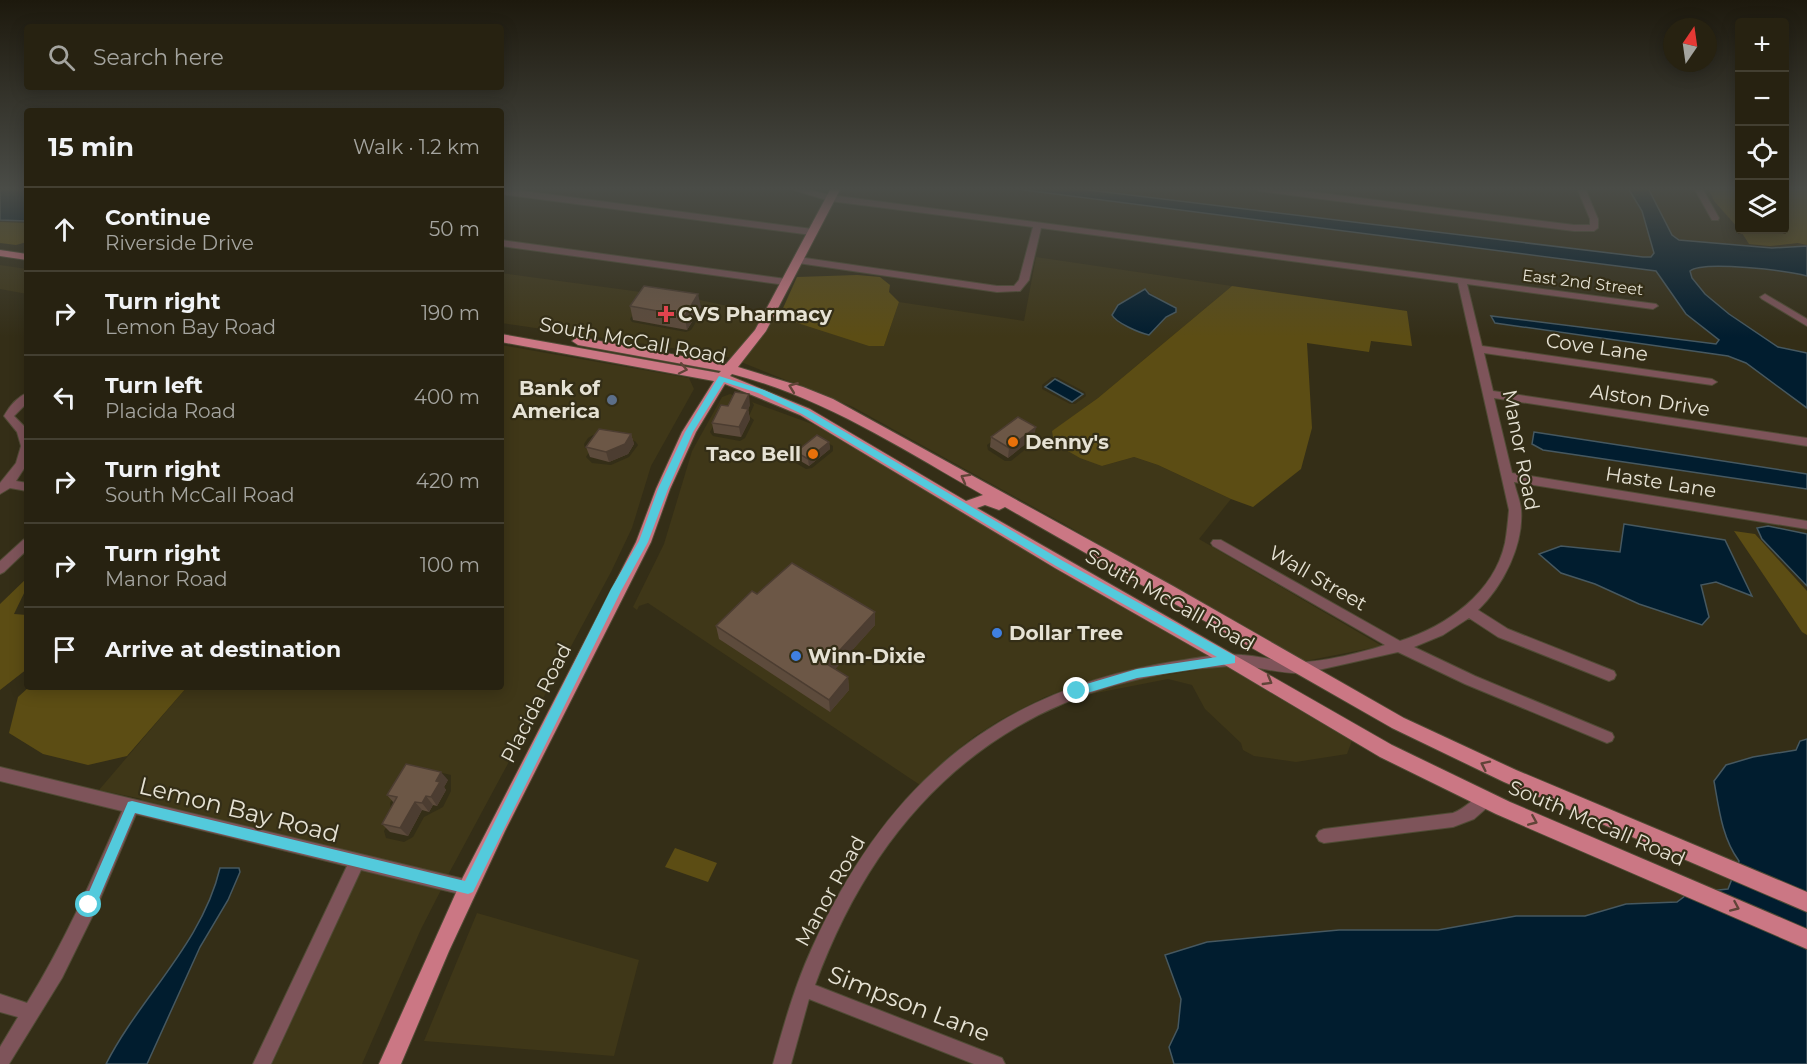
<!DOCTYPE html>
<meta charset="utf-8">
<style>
body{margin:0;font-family:Montserrat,sans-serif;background:#332f1f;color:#f1f3f6}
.controls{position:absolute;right:18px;top:18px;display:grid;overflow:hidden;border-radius:6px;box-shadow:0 3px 15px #0003}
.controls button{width:54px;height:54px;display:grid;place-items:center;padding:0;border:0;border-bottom:2px solid #433f31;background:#272211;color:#f1f3f6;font:30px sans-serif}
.compass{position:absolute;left:1663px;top:18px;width:54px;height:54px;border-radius:50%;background:#272211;box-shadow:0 3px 15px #0003;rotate:13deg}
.stop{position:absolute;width:18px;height:18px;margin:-14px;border:4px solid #53cadc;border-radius:50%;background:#fff}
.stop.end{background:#53cadc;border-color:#fff;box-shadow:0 2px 6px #0008}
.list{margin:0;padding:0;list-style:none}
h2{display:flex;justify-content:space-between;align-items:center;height:78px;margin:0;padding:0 24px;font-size:26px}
h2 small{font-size:20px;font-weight:400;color:#a4a49f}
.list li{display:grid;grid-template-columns:39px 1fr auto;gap:18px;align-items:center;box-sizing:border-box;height:84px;padding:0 24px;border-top:2px solid #433f31}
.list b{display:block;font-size:22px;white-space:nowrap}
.list p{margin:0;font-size:20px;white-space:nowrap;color:#a4a49f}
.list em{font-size:20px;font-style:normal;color:#a4a49f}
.icon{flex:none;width:33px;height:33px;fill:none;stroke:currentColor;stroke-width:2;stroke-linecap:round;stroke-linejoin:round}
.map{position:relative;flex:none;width:1807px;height:1064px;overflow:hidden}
.search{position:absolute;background:#272211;box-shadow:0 3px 15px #0003;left:24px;top:24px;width:480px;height:66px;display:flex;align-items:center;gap:15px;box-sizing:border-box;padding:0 21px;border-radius:6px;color:#a4a49f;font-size:22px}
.panel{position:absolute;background:#272211;box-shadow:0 3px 15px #0003;left:24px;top:108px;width:480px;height:582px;border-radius:6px}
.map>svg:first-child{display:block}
</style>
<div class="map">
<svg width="1807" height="1064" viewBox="0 0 1807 1064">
<rect width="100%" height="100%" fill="#342e17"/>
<path fill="#3f3718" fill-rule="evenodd" d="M1036,257L1232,286L1098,398L1053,431L1102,466L1134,457L1158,465L1231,499L1199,539L1382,646L1300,662L1066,525L853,407L741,362L773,316L884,346L899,302L1024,321ZM1145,289L1176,312L1166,317L1149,335L1125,324L1115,309ZM1052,377H1057L1085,392L1086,396L1075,404H1070L1042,389V385ZM1014,425L1037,434L1038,439L1011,461H1005L988,450L987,445Z
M0,265L27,269V294L0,289Z
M501,273L700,300L765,314L734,359L720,355L501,323ZM648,297L702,305L704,308L698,313L699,317L691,330L686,332L632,322L630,319L643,299Z
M501,345L689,378L694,389L651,466L632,528L611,572L448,875L141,800L142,799L99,790L187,687H501ZM593,435L635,441L638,445L629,457L611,465L592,463L586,457L591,449L585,448L584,444L588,438ZM417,767L451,775V791L443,807L424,817L413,837L404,842L386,838L384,831L396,811L391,809L390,803L408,772Z
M730,394L750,401L738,400L719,415L710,432L713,436L740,441L745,438L754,420L749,416L754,405L752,402L815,425L1057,567L1215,656L1135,668L1075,686L1045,697L1002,719L975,736L948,757L920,785L648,603L639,606L637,610L633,607L664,544L692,451L722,397ZM821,439L833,446V451L812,468L806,469L794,462V457L815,440Z
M1231,665L1353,738L1347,754L1296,762L1254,756L1243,750L1241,743L1205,709L1192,685L1168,679L1086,695L1038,714L1080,697L1140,679Z
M361,871L441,890L421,929L362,1064H272Z
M477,913L639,960L614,1056L424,1041Z"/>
<path fill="#5c4d14" d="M1708,188H1739V229L1714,201Z
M1785,188H1807V245L1798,243L1770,246L1749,244L1740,230H1784Z
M0,222L27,223V242L16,245L0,243Z
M857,275L880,277L890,285L889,292L899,302L884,346H869L779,317L797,277Z
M1232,286L1407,311L1412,346L1371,341L1369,352L1307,343L1312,428L1301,469L1253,507L1231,499L1158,465L1134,457L1102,466L1080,458L1054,443L1052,431L1098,398Z
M1734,531L1755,534L1807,591V635L1802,632Z
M27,578V587L14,614L27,615V669L0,690V604Z
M29,687H187L127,756L88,765L43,754L9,733L18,697Z
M675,848L717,863L708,882L665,867Z"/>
<path fill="#011d2f" stroke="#465860" stroke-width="1.5" d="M0,188H27V221L0,220Z
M1008,188H1072L1643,257H1651L1654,253L1642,211L1628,188H1648L1672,235L1679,240L1772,248L1807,246V276C1789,271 1703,260 1690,271L1692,278L1705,294L1729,314L1778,347L1807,353V408L1746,363L1728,356L1495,323L1491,316L1716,344L1719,340L1686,314L1656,271Z
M1145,289L1149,294L1176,308V312L1166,317L1149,335C1140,333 1116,323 1112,315L1118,305Z
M1055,379L1083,394L1072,402L1045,387Z
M1534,432L1807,474V489L1543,450L1532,444Z
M1624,524L1725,540L1752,596L1716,582L1701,585L1709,617L1702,625L1639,604L1595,584L1561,573L1539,554L1561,546L1620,552Z
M1768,526L1807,534V586L1762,539L1757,528Z
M1807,739V1064H1174L1169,1047L1178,1028L1181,999L1165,955L1207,942L1339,930H1438L1516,916H1585L1626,904L1677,902L1689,893L1728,889L1739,861C1722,838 1719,809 1714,781L1726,765L1753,757L1796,750L1800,741Z
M220,868H239L240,872L228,900L200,947L147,1064H106C140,997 202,944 220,868Z"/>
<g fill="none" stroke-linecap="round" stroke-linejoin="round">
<g stroke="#504b35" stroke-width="2">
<path id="minor" d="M501,188L812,229L816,232L812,235L501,194Z
M787,188H802L830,195L1656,304L1658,306L1653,309L1467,284L1482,346L1712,379L1717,382L1712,385L1484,353L1493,391L1807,438V446L1494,398L1512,473L1807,521V529L1514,482C1516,491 1520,500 1521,509C1524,545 1503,586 1478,610L1508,629L1614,671L1616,675L1614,679L1609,681L1604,679L1498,637L1469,618L1443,635L1414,647L1475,676L1612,733L1614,737L1612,741L1607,743L1465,684L1398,652L1305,673C1279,675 1254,664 1229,666C1022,679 885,793 815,985L1002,1058L1005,1064H974L809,999L791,1064H773C784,1024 795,985 812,948C888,780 1000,687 1184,660C1203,657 1223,653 1242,655C1262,656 1281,663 1301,662C1323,662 1364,652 1385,645L1213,546L1211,543L1213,540H1221L1400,641C1447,626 1494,593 1505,543C1507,532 1508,521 1509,510L1458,283L1041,228L1029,280L1020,291L997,292L798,263L793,260L798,257L997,286H1014L1019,280L1033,227L830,201Z
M1255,188H1281L1574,225H1590V219L1577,188H1585L1598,219V228L1594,231H1574L1259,191Z
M1694,188H1702L1719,218L1718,220H1712Z
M501,240L786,279L791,282L786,285L501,246Z
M1765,294L1807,319V326L1762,299L1760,297Z
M27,393V403L14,416L27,429V464L16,481L27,483V491L10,488L0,494V483L16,463L21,446L17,432L4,416C9,407 17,397 27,393Z
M27,538V550L4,572L0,574V561L23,540Z
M0,767L468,880L474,882L476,888L474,894L468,896L361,870L271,1064H253L347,866L136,814L95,911L62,978L9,1064H0V1047L18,1017L0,1012V994L27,1003C65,942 93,877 122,811L0,781Z
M1485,793L1490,795L1492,800L1490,805L1474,819L1453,827L1324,843L1319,841L1316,836L1319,831L1324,829L1453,813C1466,808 1473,798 1485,793Z"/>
</g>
<g stroke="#504b35" stroke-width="2">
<path id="major" d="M831,188H841L766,331L738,367L803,387L833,399L1173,586L1404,718L1516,770L1807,892V912L1504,782L1392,728L1005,507L999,510L985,505L977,508L1392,745L1510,802L1807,929V949L1496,814L1380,757L1225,665L1055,568L800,415L725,384L696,432L670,489L651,542L505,831L449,951L401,1064H379L463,877L636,542L656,489L682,432L714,381L501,342V334L719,373L721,371L578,345L572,341L578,337L726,364L755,330ZM732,374C823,397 902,449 983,495L966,501L810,409L730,376Z
M0,250L27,254V260L0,256Z"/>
</g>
<use href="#minor" fill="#7e545a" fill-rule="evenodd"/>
<use href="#major" fill="#cb7784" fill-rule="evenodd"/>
</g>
<path fill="#5d4b3c" d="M630,306L701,307L687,330L633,320Z
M750,405L748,409L750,419L741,437L714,433L712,423Z
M631,434L634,444L628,454L609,462L590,457L586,447Z
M991,437H1034L1008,458L990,447Z
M829,442L830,449L809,466L797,459L796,452Z
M757,594L875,612V625L835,669L848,677L849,690L830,712L719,639L716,626Z
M448,780L444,787L446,790L437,806L433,805L429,812L422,810L408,836L390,832L382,824L394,803L387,795Z"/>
<path fill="#4c3d31" d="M698,294L701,307L687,330L685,316Z
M749,394L750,405L744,418L742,408Z
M748,409L750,419L741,437L739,427Z
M1036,427L1034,437L1008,458L1009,448Z
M631,434L634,444L628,454L609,462L606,452Z
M829,442L830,449L809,466L808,459Z
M875,612V625L828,677L827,664Z
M848,677L849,690L830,712L829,700Z
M441,772L448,780L444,787L446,790L437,806L431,797L436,781Z
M426,796L433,805L429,812L422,803Z
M415,802L422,810L408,836L400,828Z"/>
<path fill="#6c5746" stroke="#4c3d31" stroke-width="1.5" d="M644,286L698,294L685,316L630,306Z
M735,392L749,394L742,408L748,409L739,427L712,423L721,405L728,406Z
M1018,417L1036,427L1009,448L991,437Z
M599,429L631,434L625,444L606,452L586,447Z
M817,435L829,442L808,459L796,452Z
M792,563L875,612L827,664L848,677L829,700L716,626L752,591L757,594Z
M406,764L441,772L436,781L440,782L431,797L426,796L422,803L415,802L400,828L382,824L397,797L387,795Z"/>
<defs><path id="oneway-chevron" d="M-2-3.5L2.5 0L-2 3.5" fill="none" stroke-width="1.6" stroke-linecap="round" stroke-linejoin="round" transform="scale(1.5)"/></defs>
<g stroke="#614438">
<use href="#oneway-chevron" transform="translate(683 369) rotate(12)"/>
<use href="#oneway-chevron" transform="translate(793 387) rotate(-159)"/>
<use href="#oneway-chevron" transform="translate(965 478) rotate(-151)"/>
<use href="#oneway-chevron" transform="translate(1268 681) rotate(30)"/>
<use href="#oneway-chevron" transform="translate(1485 765) rotate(-154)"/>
<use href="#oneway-chevron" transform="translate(1533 821) rotate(23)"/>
<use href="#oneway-chevron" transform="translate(1735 907) rotate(24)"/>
</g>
<linearGradient id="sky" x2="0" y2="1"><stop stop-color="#1d190d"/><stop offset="0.56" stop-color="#4a4c47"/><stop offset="1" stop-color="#4a4c47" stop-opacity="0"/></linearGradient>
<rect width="1807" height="337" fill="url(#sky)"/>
<path fill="#53cadc" d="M719,376L764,390L808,410L1063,561L1235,656V663L1137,678L1077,696L1073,694V688L1137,669L1217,657L1056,566L802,414L758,393L724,382L693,432L668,489L648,542L621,591L473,892L468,894L135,813L94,910L89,912L85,910L83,905L85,901L128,802L132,801L465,881L611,589L639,541L658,489L685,432Z"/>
<path fill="#e0444e" stroke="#342e17" stroke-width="2" d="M663 305h6v6h6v6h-6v6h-6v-6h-6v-6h6z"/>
<circle fill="#5c6f8a" stroke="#342e17" stroke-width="2" cx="612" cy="400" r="6"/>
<g fill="#e8710a" stroke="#342e17" stroke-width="2">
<circle cx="1013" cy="442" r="6"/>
<circle cx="813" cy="454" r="6"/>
</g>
<g fill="#3f7fe0" stroke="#342e17" stroke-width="2">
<circle cx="997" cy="633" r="6"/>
<circle cx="796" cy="656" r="6"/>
</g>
<g text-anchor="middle" stroke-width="4.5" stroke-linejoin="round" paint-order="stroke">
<g font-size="16" fill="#e6e2d4" stroke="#342e17">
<text transform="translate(1583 282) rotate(7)" y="6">East 2nd Street</text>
</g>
<g font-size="20" font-weight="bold" fill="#e6e2d4" stroke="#342e17" text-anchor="start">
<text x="678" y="321">CVS Pharmacy</text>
<text x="600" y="395" text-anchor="end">Bank of<tspan x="600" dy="23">America</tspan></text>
<text x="1025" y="449">Denny's</text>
<text x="801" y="461" text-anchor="end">Taco Bell</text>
<text x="1009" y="640">Dollar Tree</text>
<text x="808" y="663">Winn-Dixie</text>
</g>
<g font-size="20" fill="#e6e2d4" stroke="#342e17">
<text transform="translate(633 340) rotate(10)" y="7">South McCall Road</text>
<text transform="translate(1597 347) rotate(8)" y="7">Cove Lane</text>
<text transform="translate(1650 400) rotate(9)" y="7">Alston Drive</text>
<text transform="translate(1521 450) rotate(79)" y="7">Manor Road</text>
<text transform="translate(1661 482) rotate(9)" y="7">Haste Lane</text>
<text transform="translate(1318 578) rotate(30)" y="7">Wall Street</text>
<text transform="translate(1170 600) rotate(29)" y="7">South McCall Road</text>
<text transform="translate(536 703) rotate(-63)" y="7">Placida Road</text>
<text transform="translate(1597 823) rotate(23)" y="7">South McCall Road</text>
<text transform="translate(830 891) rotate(-61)" y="7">Manor Road</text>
</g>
<g font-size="24" fill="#e6e2d4" stroke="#342e17">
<text transform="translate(239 810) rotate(14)" y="8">Lemon Bay Road</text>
<text transform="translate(909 1004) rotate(21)" y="8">Simpson Lane</text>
</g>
</g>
</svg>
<div class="controls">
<button>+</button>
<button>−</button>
<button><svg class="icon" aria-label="locate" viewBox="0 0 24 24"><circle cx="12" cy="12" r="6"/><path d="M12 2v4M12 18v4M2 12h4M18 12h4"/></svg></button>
<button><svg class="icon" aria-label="layers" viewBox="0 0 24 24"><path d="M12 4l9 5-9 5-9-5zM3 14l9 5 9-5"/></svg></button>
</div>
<svg class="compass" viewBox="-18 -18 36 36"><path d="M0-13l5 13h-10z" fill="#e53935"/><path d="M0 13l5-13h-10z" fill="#a4a49f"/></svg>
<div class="stop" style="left:89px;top:905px"></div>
<div class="stop end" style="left:1077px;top:691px"></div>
<div class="search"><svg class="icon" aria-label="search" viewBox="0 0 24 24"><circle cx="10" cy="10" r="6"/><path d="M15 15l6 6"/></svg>Search here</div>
<section class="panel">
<h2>15 min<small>Walk · 1.2 km</small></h2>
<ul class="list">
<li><svg class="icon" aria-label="ahead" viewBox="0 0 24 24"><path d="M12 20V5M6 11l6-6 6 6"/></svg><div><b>Continue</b><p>Riverside Drive</p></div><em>50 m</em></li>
<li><svg class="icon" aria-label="right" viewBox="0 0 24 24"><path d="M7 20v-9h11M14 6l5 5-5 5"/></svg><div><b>Turn right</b><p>Lemon Bay Road</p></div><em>190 m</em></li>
<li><svg class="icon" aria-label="left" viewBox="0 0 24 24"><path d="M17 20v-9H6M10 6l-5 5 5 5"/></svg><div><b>Turn left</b><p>Placida Road</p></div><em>400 m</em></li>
<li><svg class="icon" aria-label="right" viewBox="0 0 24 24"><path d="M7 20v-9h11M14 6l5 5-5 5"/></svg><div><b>Turn right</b><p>South McCall Road</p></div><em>420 m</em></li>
<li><svg class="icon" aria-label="right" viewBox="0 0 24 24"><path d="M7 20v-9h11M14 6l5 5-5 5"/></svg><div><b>Turn right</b><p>Manor Road</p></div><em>100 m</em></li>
<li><svg class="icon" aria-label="arrive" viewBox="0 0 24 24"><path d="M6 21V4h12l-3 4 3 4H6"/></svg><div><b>Arrive at destination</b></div></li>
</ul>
</section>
</div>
